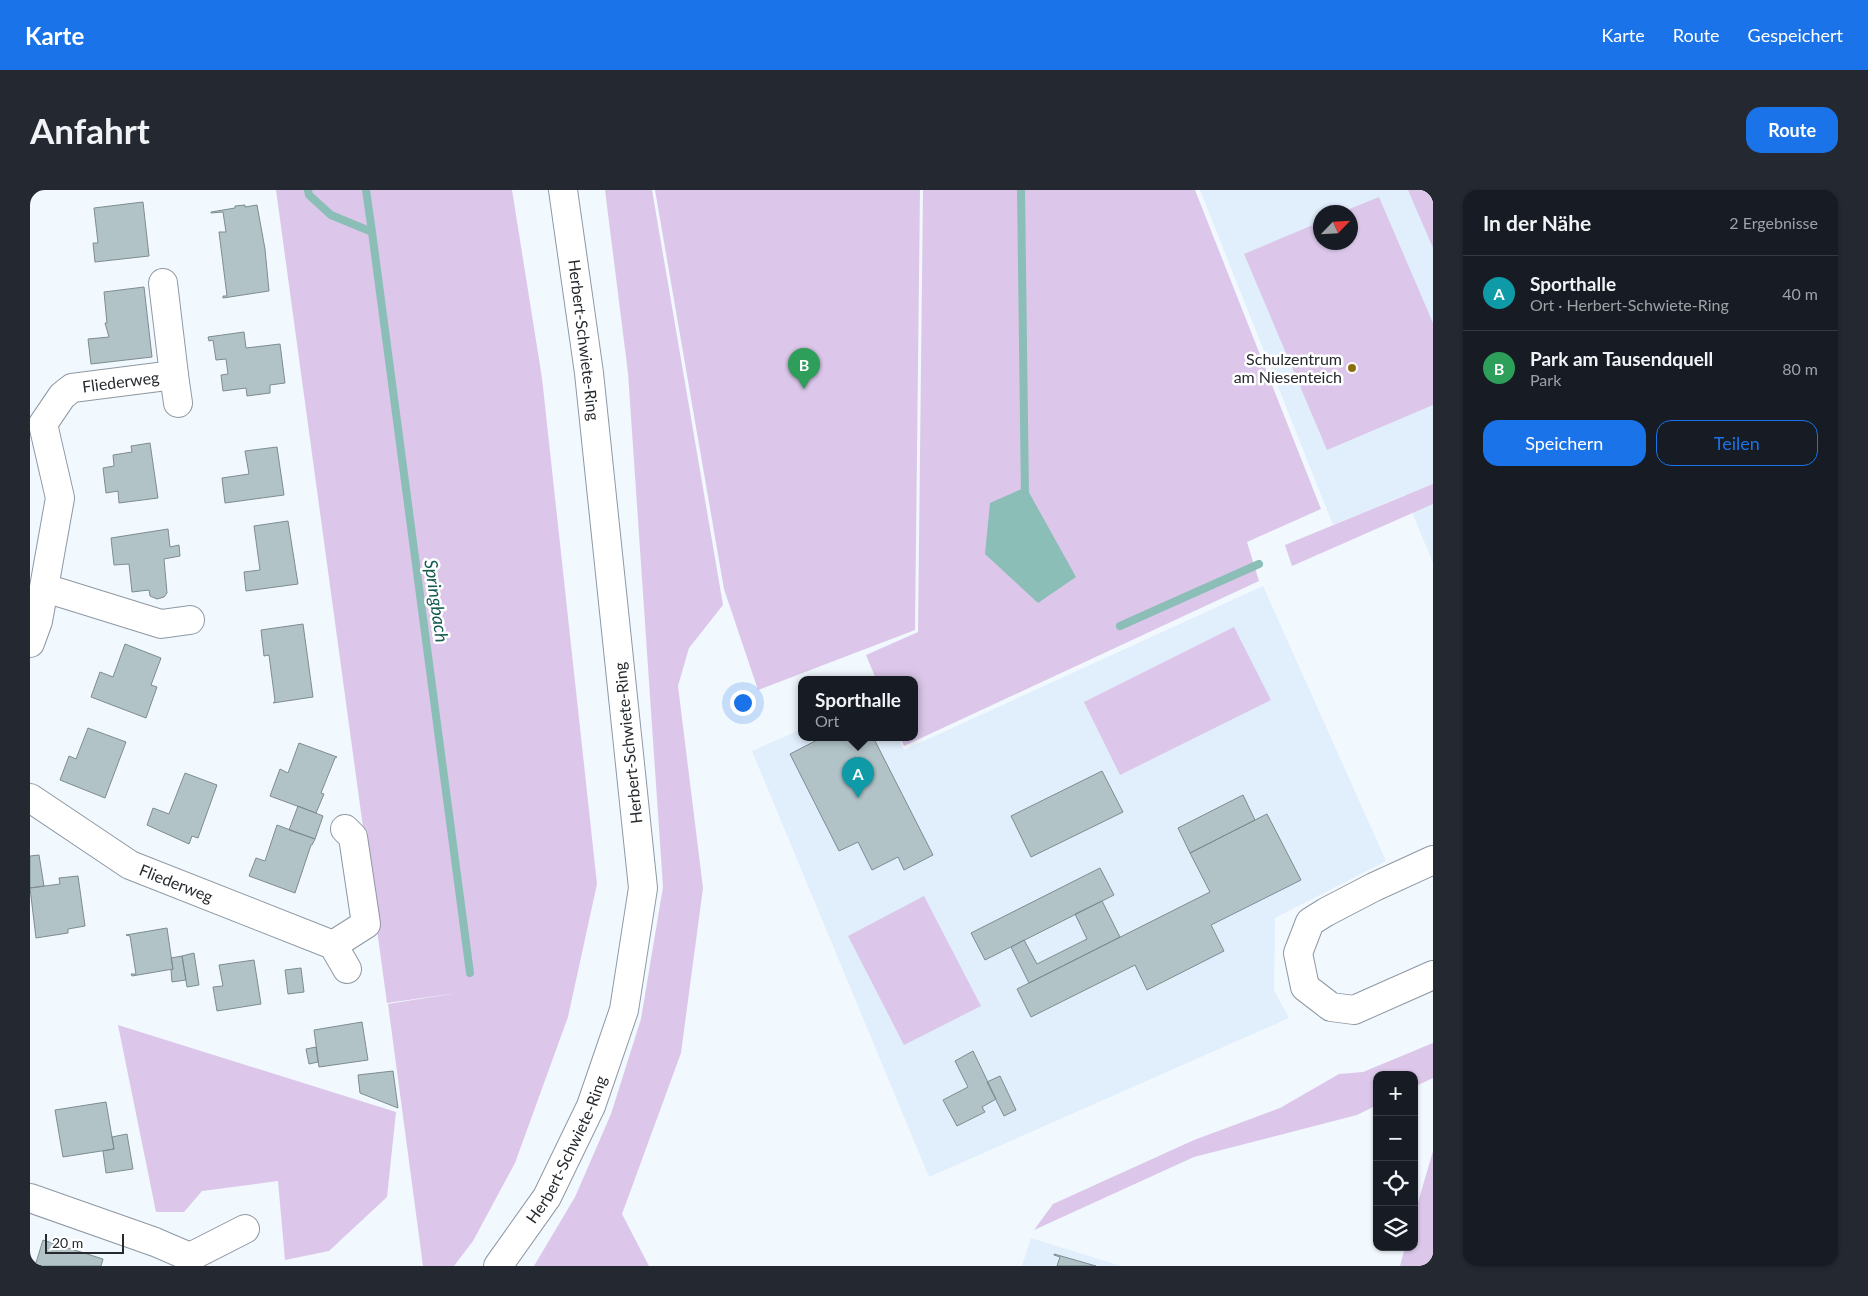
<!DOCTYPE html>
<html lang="de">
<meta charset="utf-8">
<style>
body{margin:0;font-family:Lato,sans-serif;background:#242831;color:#f1f3f6}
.controls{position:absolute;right:15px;bottom:15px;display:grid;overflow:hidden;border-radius:10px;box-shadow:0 1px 4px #0004}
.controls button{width:45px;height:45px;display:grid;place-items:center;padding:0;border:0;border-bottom:1px solid #363941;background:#171b24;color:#f1f3f6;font:25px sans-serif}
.compass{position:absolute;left:1283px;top:15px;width:45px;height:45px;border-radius:50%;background:#171b24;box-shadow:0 1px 4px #0004;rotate:65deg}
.scale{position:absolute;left:15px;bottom:12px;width:79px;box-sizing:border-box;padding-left:5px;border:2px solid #262a2e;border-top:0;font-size:14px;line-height:18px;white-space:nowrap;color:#262a2e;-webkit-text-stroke:4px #fff;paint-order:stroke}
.you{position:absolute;left:712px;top:512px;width:18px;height:18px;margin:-12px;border:4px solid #fff;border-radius:50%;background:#1a73e8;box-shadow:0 0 0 8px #1a73e833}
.badge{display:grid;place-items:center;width:32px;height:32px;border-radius:50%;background:#1a73e8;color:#fff;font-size:16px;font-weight:700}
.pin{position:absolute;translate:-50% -41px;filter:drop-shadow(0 1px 2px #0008)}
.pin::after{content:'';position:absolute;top:26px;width:18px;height:15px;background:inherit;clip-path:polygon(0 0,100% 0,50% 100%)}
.popup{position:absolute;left:768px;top:486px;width:120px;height:65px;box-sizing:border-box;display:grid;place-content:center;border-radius:10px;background:#171b24;filter:drop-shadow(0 1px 4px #0005);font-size:16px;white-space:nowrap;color:#9ea1a6}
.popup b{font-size:19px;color:#f1f3f6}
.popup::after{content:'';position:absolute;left:50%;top:100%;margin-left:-10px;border:10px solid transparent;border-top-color:#171b24}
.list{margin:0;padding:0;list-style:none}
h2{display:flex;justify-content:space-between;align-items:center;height:65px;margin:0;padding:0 20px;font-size:21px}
h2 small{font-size:16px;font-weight:400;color:#9ea1a6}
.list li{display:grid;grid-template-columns:32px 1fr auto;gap:15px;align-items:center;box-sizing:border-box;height:75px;padding:0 20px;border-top:1px solid #363941}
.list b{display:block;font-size:19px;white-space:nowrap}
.list p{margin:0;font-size:16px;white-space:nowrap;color:#9ea1a6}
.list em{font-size:16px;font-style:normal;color:#9ea1a6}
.actions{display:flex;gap:10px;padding:15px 20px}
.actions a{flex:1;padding:11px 0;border:1px solid #1a73e8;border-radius:15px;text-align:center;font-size:18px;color:#1a73e8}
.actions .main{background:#1a73e8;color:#fff}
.icon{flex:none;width:28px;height:28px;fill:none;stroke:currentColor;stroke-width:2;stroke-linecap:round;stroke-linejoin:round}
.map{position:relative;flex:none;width:1403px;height:1076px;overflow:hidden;border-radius:15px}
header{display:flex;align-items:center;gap:30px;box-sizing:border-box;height:70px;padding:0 25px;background:#1a73e8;color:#fff}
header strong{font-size:24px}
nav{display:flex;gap:28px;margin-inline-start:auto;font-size:18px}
.intro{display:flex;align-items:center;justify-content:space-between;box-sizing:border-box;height:120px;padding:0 30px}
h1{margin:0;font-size:35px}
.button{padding:12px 22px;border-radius:15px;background:#1a73e8;color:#fff;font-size:18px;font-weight:700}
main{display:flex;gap:30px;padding:0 30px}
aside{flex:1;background:#171b24;border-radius:15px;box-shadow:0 1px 4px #0004}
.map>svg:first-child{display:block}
</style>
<header>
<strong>Karte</strong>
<nav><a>Karte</a><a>Route</a><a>Gespeichert</a></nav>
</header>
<div class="intro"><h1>Anfahrt</h1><a class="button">Route</a></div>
<main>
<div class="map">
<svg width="1403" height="1076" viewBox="0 0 1403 1076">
<rect width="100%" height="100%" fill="#f1f8fe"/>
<path fill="#e1eefc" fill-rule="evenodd" d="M1170,0H1403V373L1375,305L1303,335ZM1290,22H1320V52H1290Z
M1233,396L1356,671L1245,728L1244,800L1259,828L899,987L722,561L772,539V547H868L874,560Z
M1001,1048L1091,1076H992Z"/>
<path fill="#dcc7ea" d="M246,0H482L512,188L567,694L538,827L485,973L443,1051L424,1076H393L358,814L427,803L357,813Z
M575,0H622L693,415L659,458L648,496L673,698L651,863L592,1024L619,1076H504L545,1007L581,924L611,829L633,697L598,183Z
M625,0H890L885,440L728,500L694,399Z
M893,0H1165L1291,319L1217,352L1229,391L874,556L870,547H884V489H846L836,465L888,442Z
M1378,0H1403V58Z
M1349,7L1403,133V215L1297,260L1214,64L1290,32V52H1320V22H1312Z
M1403,294V314L1262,376L1255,355Z
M1204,437L1241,510L1090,585L1054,512Z
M894,706L951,816L874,855L818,746Z
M88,835L366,922L357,1007L299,1061L255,1070L248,991L172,1001L154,1022H126Z
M1403,853V888L1384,897V885H1347V915L1327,925L1164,967L1004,1040L1023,1014L1164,950L1250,918L1309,884L1333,882Z
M1403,961V1076H1370L1375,1057H1384V1026Z"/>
<path fill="#8bbeb7" d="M996,297L1046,387L1008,413L955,364L960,313Z"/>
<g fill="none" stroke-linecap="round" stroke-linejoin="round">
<path stroke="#8bbeb7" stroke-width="8" d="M278,0L279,5L301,25L342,42L440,783
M336,0L342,42
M991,0L995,307
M1090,436L1229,374"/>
</g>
<path fill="#b2c3c7" stroke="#7d8c91" d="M113,12L119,66L65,72L63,53H68L64,18Z
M215,15V17L227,15L235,59L239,101L193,108V106H197L189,42H196L193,22L181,23V22L205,18V16Z
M114,97L122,167L61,174L58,149L79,147L75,133H77L74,102Z
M214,142L216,158L250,154L255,193L240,195V203L217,206L216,198L193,201L191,185L198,184L196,169L186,170L183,150L179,151L178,147Z
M120,253L128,308L89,313L88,301L76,303L73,278L84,276L83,265L102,262L101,256Z
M247,257L254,305L195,313L192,288L219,284L215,261Z
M258,331L268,394L216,401L214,382L230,380L224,336Z
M138,339L140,357L149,355L150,366L134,369L137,403L134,407L127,409L120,406L119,400L102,402L99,374L84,375L81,348Z
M273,434L283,507L243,513L245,511L239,465L234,466L231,440Z
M95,454L131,468L121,495L127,497L116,528L61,507L70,482L83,487Z
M58,538L96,552L75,608L30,590L39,566L46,569Z
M793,547H843L903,665L874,680L868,667L842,680L828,652L809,661L760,564Z
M269,553L307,567L305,568L291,603L294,604L286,623L240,606L250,579L258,583Z
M1072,581L1093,622L1001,667L981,626Z
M155,583L187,595L168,648L162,646L159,654L117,635L123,618L139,624Z
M1213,605L1225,630L1160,663L1148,638Z
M268,616L293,626L285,649L259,640Z
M1237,624L1271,690L1181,735L1194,761L1117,800L1105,775L1001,827L987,799L1180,702L1160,663Z
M247,635L285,649L282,655H281L265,703L219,686L226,668L235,671Z
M9,665L14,696L0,698V666Z
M1070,678L1084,705L955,770L941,743Z
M48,686L55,736L38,739V743L6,748L0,698L30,694L29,688Z
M1072,711L1090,747L999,793L981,757L994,750L1007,774L1057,749L1045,724Z
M137,738L143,779L102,786L101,784H106L100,746L96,745Z
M164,763L169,795L157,797L152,766Z
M152,766L156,790L142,792L141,780L143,779L141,768Z
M224,770L231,814L187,821L183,797L193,796L189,775Z
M271,778L274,802L258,804L255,780Z
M332,832L338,870L289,877L284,840Z
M286,857L288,872L279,874L276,859Z
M943,861L966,909L952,917L955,922L927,936L913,910L938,897L925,871Z
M363,881L368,918L330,903L328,885Z
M970,886L986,920L974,926L957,892Z
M76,912L84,959L33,967L25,920Z
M97,944L103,979L76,983L73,961L84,959L82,947Z
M13,1050L73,1069L71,1076H5Z
M1024,1064L1066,1076H1027L1030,1067L1024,1065Z"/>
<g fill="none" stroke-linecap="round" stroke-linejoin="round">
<g stroke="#8e98a3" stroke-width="30">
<g id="minor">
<path d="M144,185L148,213"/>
<path d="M15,398L131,434L160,430"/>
<path id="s1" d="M0,453L8,431L30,308L13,234L32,206L42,198L144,185L133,93"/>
<path id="s2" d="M0,608L100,675L303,755L317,779"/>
<path d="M1403,670L1344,697L1296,722L1280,732L1268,763L1275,797L1301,817L1324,820L1403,785"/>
<path d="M303,755L336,734L323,647L315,639"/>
<path d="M0,1008L125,1052L160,1067L215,1039"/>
</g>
</g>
<g stroke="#8e98a3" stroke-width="30">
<g id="secondary">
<path id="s3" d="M468,1076L517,1007L561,916L594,820L613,698L559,183L533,0"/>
</g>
</g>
<use href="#minor" stroke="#fff" stroke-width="28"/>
<use href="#secondary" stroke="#fff" stroke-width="28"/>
</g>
<circle fill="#8b6e10" stroke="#fff" stroke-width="2" cx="1322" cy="178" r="5"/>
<g text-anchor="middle" stroke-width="5" stroke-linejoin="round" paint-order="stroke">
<g font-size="16" fill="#262a2e" stroke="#fff">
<text transform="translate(554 150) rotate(83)" y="6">Herbert-Schwiete-Ring</text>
<text dy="6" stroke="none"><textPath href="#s1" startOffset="320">Fliederweg</textPath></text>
<text transform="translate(598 553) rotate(-96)" y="6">Herbert-Schwiete-Ring</text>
<text dy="6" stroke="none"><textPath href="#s2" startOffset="170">Fliederweg</textPath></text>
<text dy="6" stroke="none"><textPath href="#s3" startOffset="136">Herbert-Schwiete-Ring</textPath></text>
</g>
<g font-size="16" fill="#262a2e" stroke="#fff" text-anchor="end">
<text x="1312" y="175">Schulzentrum<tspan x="1312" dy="18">am Niesenteich</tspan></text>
</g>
<g font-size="18" font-style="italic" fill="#145a53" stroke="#fff">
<text transform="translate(406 411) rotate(82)" y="6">Springbach</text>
</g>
</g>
</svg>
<div class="controls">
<button>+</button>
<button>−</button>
<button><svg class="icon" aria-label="locate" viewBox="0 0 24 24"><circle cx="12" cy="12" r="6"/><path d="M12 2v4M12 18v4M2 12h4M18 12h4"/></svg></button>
<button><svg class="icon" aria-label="layers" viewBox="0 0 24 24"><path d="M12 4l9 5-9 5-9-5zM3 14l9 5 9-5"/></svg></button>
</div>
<svg class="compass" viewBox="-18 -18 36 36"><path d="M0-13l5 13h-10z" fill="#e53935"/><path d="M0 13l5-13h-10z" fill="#9ea1a6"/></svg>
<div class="scale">20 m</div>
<div class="you"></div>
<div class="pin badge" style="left:828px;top:608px;background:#0f9aa8">A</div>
<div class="popup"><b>Sporthalle</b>Ort</div>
<div class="pin badge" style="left:774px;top:199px;background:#2e9e5b">B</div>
</div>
<aside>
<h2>In der Nähe<small>2 Ergebnisse</small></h2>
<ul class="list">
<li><span class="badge" style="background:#0f9aa8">A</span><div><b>Sporthalle</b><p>Ort · Herbert-Schwiete-Ring</p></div><em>40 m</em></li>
<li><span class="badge" style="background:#2e9e5b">B</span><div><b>Park am Tausendquell</b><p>Park</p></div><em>80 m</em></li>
</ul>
<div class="actions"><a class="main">Speichern</a><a>Teilen</a></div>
</aside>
</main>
